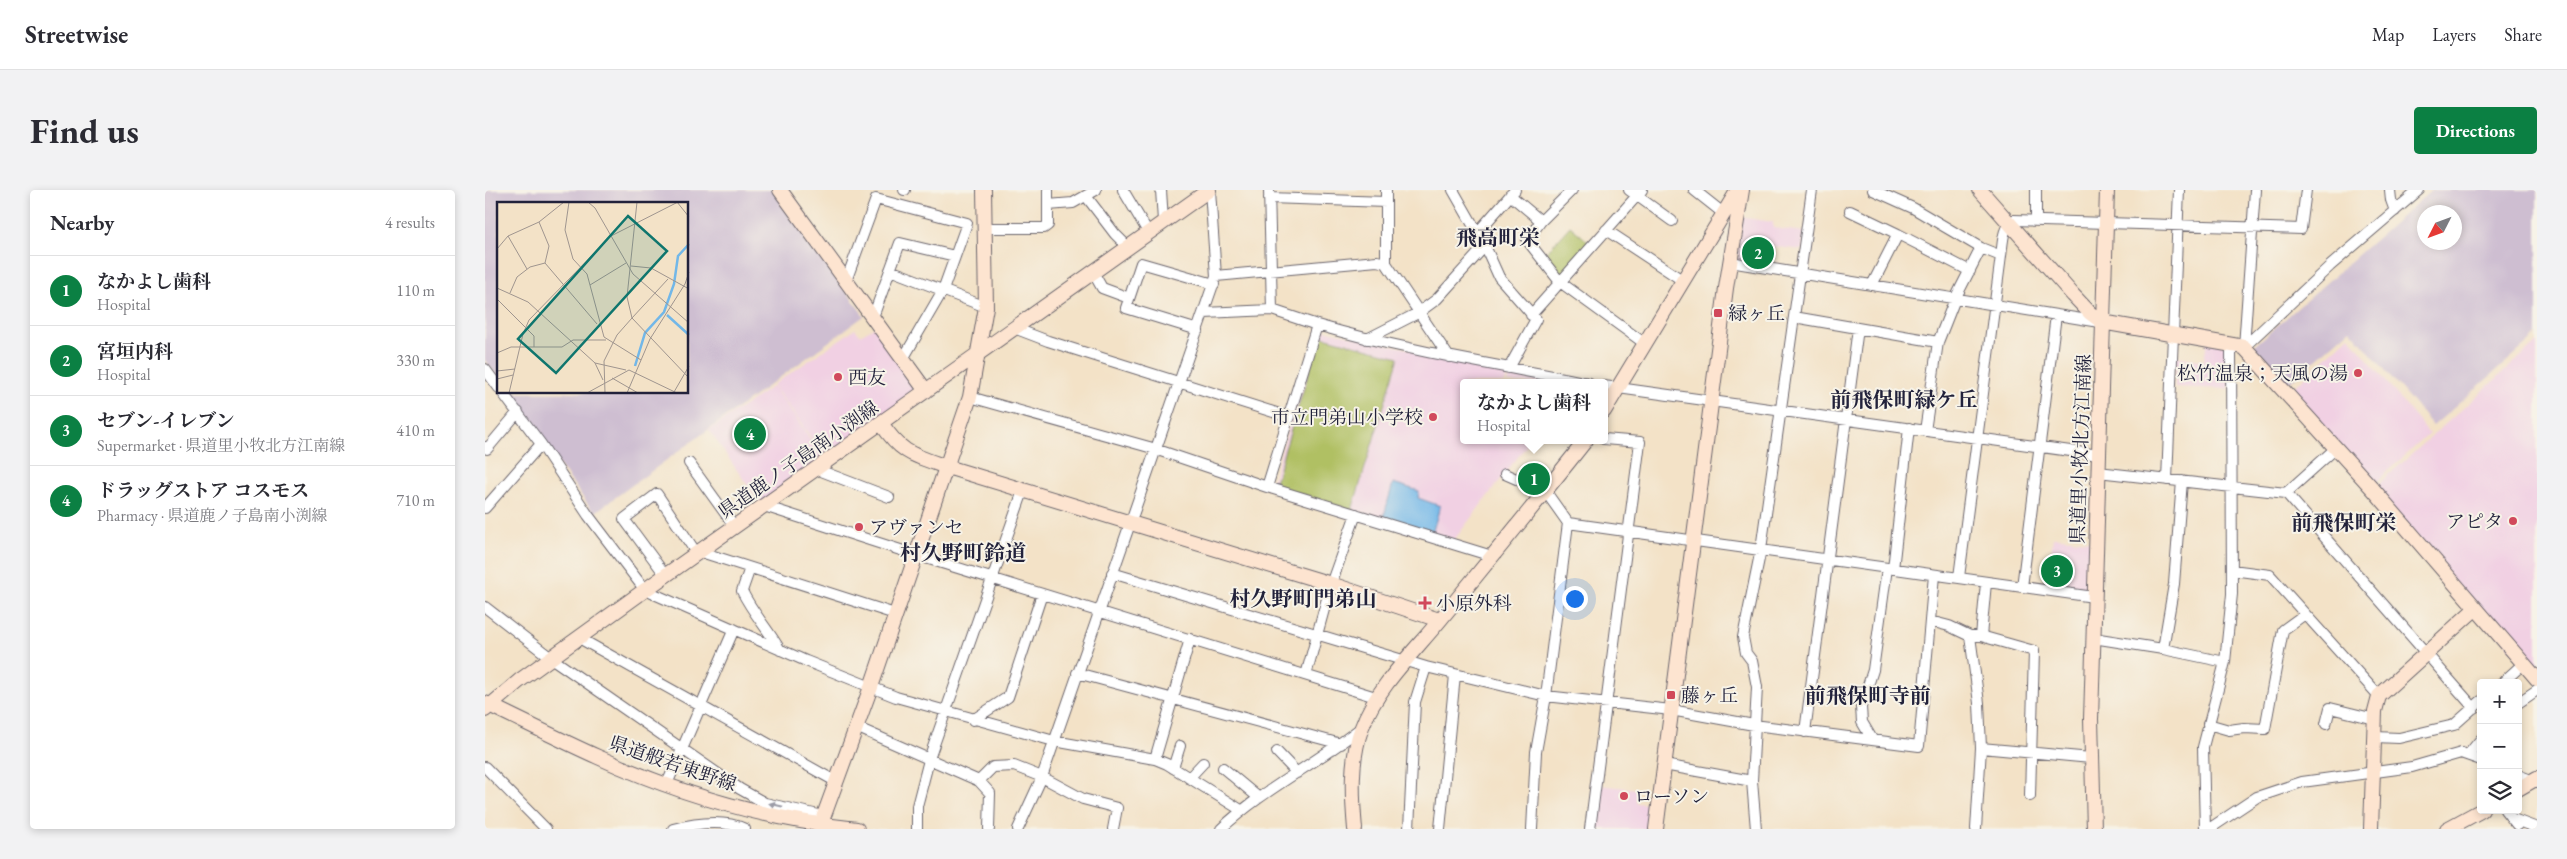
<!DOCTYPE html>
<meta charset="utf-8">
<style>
body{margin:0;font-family:"EB Garamond","Noto Serif JP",serif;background:#f2f2f3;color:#2b2b33}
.controls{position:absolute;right:15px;bottom:15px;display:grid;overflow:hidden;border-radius:5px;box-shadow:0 2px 8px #0003}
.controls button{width:45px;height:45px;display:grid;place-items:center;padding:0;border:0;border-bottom:1px solid #e1e1e2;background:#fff;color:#2b2b33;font:25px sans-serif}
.compass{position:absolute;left:1932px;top:15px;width:45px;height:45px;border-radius:50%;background:#fff;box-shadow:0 2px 8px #0003;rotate:228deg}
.you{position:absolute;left:1089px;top:408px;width:18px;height:18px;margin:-12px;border:4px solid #fff;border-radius:50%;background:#1a73e8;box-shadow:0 0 0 8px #1a73e833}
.badge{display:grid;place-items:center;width:32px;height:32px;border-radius:50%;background:#0b8043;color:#fff;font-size:16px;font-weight:700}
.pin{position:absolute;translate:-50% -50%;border:2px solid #fff;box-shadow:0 1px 5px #0006}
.popup{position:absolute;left:975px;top:189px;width:148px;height:65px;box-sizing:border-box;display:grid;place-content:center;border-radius:5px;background:#fff;filter:drop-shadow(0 1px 4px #0005);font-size:16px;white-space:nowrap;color:#7c7c81}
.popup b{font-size:19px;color:#2b2b33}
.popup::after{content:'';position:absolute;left:50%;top:100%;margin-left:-10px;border:10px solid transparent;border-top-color:#fff}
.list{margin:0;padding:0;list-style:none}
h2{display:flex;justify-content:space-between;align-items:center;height:65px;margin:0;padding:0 20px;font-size:21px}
h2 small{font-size:16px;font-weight:400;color:#7c7c81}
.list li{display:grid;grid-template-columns:32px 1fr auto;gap:15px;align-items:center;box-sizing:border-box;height:70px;padding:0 20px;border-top:1px solid #e1e1e2}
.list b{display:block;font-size:19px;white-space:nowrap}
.list p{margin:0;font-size:16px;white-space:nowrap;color:#7c7c81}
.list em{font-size:16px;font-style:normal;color:#7c7c81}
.icon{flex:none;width:28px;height:28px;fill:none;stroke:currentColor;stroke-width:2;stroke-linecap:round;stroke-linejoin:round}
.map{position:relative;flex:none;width:2052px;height:639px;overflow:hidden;border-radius:5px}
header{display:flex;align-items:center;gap:30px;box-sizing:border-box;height:70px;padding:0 25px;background:#fff;border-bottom:1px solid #e1e1e2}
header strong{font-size:24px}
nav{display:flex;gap:28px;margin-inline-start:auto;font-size:18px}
.intro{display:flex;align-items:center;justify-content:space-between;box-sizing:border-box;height:120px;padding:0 30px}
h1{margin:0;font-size:35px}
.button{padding:12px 22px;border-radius:5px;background:#0b8043;color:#fff;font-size:18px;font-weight:700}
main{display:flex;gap:30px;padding:0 30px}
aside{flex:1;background:#fff;border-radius:5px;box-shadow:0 2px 8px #0003}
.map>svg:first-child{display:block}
</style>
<header>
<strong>Streetwise</strong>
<nav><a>Map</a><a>Layers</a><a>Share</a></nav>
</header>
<div class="intro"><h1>Find us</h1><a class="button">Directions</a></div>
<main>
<aside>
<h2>Nearby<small>4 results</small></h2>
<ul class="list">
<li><span class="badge">1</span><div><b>なかよし歯科</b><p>Hospital</p></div><em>110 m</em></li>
<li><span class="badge">2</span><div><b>宮垣内科</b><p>Hospital</p></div><em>330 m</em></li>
<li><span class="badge">3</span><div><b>セブン-イレブン</b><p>Supermarket · 県道里小牧北方江南線</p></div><em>410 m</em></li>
<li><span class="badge">4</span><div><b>ドラッグストア コスモス</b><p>Pharmacy · 県道鹿ノ子島南小渕線</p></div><em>710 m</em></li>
</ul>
</aside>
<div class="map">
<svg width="2052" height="639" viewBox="0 0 2052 639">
<rect width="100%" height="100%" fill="#f7f3e8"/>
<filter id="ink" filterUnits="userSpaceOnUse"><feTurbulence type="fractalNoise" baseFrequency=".02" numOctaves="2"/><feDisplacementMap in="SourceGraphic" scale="10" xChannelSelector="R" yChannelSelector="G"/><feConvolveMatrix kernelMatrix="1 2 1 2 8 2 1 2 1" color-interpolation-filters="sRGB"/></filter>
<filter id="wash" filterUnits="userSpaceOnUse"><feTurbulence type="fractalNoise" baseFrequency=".0096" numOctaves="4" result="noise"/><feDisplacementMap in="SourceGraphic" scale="20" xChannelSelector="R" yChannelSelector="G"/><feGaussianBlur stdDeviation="1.12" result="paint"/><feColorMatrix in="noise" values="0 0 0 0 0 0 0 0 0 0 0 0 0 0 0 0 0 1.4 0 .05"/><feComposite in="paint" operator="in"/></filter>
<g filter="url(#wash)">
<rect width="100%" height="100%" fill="#f3e2c7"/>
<path fill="#f1d0e3" d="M1254,27L1288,32V38L1319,42L1317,60L1285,56L1282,76L1247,71Z
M391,136L438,200L342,270L288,195L370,139L375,145Z
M834,139L1023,181L1020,193H979V250H1046L969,350L786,295Z
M1864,146L1944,244L1889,294L1805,201Z
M1722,152L1744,156V199L1690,197L1691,166L1719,171Z
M2052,152V489L1888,299Z
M1025,181L1084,193H1022Z
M288,196L341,271L277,316L224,240Z
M1568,347L1610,352L1605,404L1563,397Z
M1113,595L1152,599L1151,613L1170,615L1167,639H1107Z"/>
<path fill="#cebed1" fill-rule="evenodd" d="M0,0H290L379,126L109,323L23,203L202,202V14H14V189L0,170Z
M1947,0H2052V145L1948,236L1865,139L1803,194L1768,157ZM1940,22H1970V52H1940Z"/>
<path fill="#b0c063" stroke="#69714f" d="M1085,36L1106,54L1076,88L1058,66Z
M835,146L914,167L867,320L789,295Z"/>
<path fill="#72b7e8" stroke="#4a6c92" d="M908,293L934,301L933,308L955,316L947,344L898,329Z"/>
</g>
<g filter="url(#ink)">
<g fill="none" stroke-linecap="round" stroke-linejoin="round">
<g stroke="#6b656c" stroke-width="12">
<path id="street" d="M419,0H420
M638,0L663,42
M676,0L678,31
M784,0L787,120
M901,0V73L964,167
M968,0L1000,56L1014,87L1051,129L1024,178
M1087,0L1056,31L1042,50L1075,92L1159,153
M1144,0L1187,31
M1209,0L1238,23
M1388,0L1428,18L1496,58L1516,66
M1905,0L1906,10L1910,21
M1025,5L1056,31
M601,6L630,44L643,57
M784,8L901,12
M563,15L588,13L611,0
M1365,21L1413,44
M1551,31V0
M499,38H559L563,35V0
M1121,40L1197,90
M993,42L1030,0
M1245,72L1615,132
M405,80L501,117
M608,82L617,98L644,108
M731,86L892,71L901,73
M361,91L391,9L482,33L458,100L418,169
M1387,95L1413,44L1485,81
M719,123L787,120L832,135
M1046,125L1157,0
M388,127L415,53L470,66
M1309,127L1453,152
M529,138L563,151L804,227
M713,140L641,118L656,73L729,94
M882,149L933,123L952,109L1000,56
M1759,157L1845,76L1934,0
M1759,157L1770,0
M0,179L14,198
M1119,196L1614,265
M17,202L56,254L103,325L160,400L321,471L411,507L569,551L670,569L682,574L756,620
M485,207L664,257L782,297L1007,366
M1440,241L1453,152L1470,109L1496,58
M0,257L2,259L33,222
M204,273L250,337
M331,279L404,307
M1613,282L1801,303L1989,518
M1020,284L1061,302L1083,333L1061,506L1051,562L1047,639
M1682,290L1694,0
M782,297L832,135C921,161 1012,175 1104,193
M1801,303L1850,259
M279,316L431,365L894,508
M0,318L56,254
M1083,333L1609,407
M216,362L410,424
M265,378L257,401C267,422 283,439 295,460
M1408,379L1424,238
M1747,380L1785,385L1894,506
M627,383L941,477L1061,506L1186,520L1269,535L1434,556L1449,385
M181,386L139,329L172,304L212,364
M1474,387L1516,66C1518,54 1517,37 1528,30L1816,39L1821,0
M1501,393L1496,446H1485L1494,513L1496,558L1606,568
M1537,397L1571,125
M0,417L66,468L255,599L280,613L338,626
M1445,431L1464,436L1485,446
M1496,446L1549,461L1545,606
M94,448L350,591
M1608,448L1678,459L1740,472
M1678,459L1689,394L1697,291
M592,483L856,554
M821,485L846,394L871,324
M2017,493L2039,473
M2033,513L2052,500
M488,530L523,507L557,404
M1723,534L1744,540L1759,538L1780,539L1798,440L1820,424
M1841,534L1845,518L1890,529
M371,537L494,591L508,577L529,576L557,587L598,609L632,618L628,639
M1320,542L1373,138
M1890,547L1914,548L1969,535L1996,511
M1387,549L1377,532L1376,517L1388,480L1402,378
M792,562L812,583
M1983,565L1996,549
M670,569L705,449
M1179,575L1267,591
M0,577L61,639
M688,578L695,556
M738,578L774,608
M2033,585L2051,592
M704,588L718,573
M494,591L505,603L504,639
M182,594L249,439
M2020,620L2032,635
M2028,629L2052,638
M188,639C211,633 238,629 260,639
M432,639V616L445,566L538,301
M533,639L557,587L731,86L725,0
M736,639C778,599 831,574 877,537
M924,639L930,512L941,477
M955,639L970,485
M1105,639L1155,252L1119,249
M1271,639L1267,591L1272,497L1267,471L1261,463L1258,447L1276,359L1327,0
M1491,639L1496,558
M1720,639L1718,557L1740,472L1747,404L1746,154
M1724,639L1772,607L1817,592L1927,577L1976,563L1996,570"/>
</g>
<g stroke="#6b656c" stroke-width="16">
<path id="secondary" d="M295,0L441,201
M1495,0L1588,105L1605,123L1617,132L1759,157L1888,299L2052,489
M1119,221L1253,0
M396,233C416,263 427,265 459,276L846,394L954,430
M0,513C38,531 75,550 113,567C194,604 284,630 372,639
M0,520L34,491L160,400L724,0
M2033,599L2052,588
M334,639L386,497L485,207L501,117L499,0
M870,639C867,606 865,569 877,537C892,497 928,463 955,430C1004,370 1053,311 1101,250
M1171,639L1241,98L1257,0
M1609,639L1606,529L1622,0
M1886,639L1890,521L1894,506L1990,419
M1962,639L1997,620"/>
</g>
<use href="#street" stroke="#fff" stroke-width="10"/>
<use href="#secondary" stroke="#fde4d0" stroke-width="14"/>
</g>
<defs><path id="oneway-solid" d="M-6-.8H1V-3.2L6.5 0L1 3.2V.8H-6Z" transform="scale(1.25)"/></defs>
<use fill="#9c9ca7" href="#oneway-solid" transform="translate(291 615) rotate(-167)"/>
</g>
<g fill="#d1495b" stroke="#f7f3e8" stroke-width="2">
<rect x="1228" y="118" width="10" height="10" rx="2.5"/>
<circle cx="1873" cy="183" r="5"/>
<circle cx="353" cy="187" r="5"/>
<circle cx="948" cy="227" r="5"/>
<circle cx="2028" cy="331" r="5"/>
<circle cx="374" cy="337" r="5"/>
<path d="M937.5 405.5h5v5h5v5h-5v5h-5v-5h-5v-5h5z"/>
<rect x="1181" y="500" width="10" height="10" rx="2.5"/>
<circle cx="1139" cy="606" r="5"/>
</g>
<g text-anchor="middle" stroke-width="4" stroke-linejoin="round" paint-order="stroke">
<g font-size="19" fill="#22223b" stroke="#f7f3e8" text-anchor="start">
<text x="1243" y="130">緑ヶ丘</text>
<text x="1863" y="190" text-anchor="end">松竹温泉；天風の湯</text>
<text x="363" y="194">西友</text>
<text x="938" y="234" text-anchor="end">市立門弟山小学校</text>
<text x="2018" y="338" text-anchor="end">アピタ</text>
<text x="384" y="344">アヴァンセ</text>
<text x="951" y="420">小原外科</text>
<text x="1196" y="512">藤ヶ丘</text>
<text x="1149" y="613">ローソン</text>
</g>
<g font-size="19" fill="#22223b" stroke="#f7f3e8">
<text transform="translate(1595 259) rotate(-88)" y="7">県道里小牧北方江南線</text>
<text transform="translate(313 269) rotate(-35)" y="7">県道鹿ノ子島南小渕線</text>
<text transform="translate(188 573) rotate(19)" y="7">県道般若東野線</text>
</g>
<g font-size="21" font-weight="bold" fill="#22223b" stroke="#f7f3e8">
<text x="1013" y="55">飛高町栄</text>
<text x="1419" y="217">前飛保町緑ケ丘</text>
<text x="1859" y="340">前飛保町栄</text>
<text x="478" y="370">村久野町鈴道</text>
<text x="818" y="416">村久野町門弟山</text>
<text x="1383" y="513">前飛保町寺前</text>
</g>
</g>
<g transform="translate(12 12)">
<rect width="191" height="191" fill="#f3e2c7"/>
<path fill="none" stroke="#72b7e8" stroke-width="2.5" d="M170,113L192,133M138,164L148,131L167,110L177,82L181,54L192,42"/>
<path fill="none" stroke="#9f958f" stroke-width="1" d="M72,0L68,28L76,57L90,72L107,135L144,158M91,0L98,6L136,72L192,121M180,0L192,15M42,20L52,44L48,61M11,34L30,67M0,47L11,34L42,20L67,0M48,61L100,122M134,64L154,66L192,87M171,77L135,116L192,176M93,83L129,61M0,86L31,100L98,161L129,168M13,91L20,75L33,65L48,61M0,97L37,134V145M0,151L14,145H65L76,138H109M98,161L106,178M0,169L18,167M115,176L141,191M0,177L16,173M177,190L192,164M12,191L26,132L32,118L114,34L181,0M90,191L132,168L180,191M108,191L107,159L120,133L135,116L130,95L140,0M130,191L153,137L188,82L192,70"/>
<path fill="#0f766e" fill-opacity="0.15" stroke="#0f766e" stroke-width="2.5" d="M131,14L170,49L59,171L21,137Z"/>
<rect width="191" height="191" fill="none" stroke="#22223b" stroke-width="2.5"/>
</g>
</svg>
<div class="controls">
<button>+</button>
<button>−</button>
<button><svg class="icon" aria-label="layers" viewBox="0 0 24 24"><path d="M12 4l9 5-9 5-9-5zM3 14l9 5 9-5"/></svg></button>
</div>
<svg class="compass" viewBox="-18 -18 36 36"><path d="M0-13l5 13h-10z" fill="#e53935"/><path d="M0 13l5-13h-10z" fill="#7c7c81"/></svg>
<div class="you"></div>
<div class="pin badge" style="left:1049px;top:289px">1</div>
<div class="popup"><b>なかよし歯科</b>Hospital</div>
<div class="pin badge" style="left:1273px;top:63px">2</div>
<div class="pin badge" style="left:1572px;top:381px">3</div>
<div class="pin badge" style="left:265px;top:244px">4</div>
</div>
</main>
